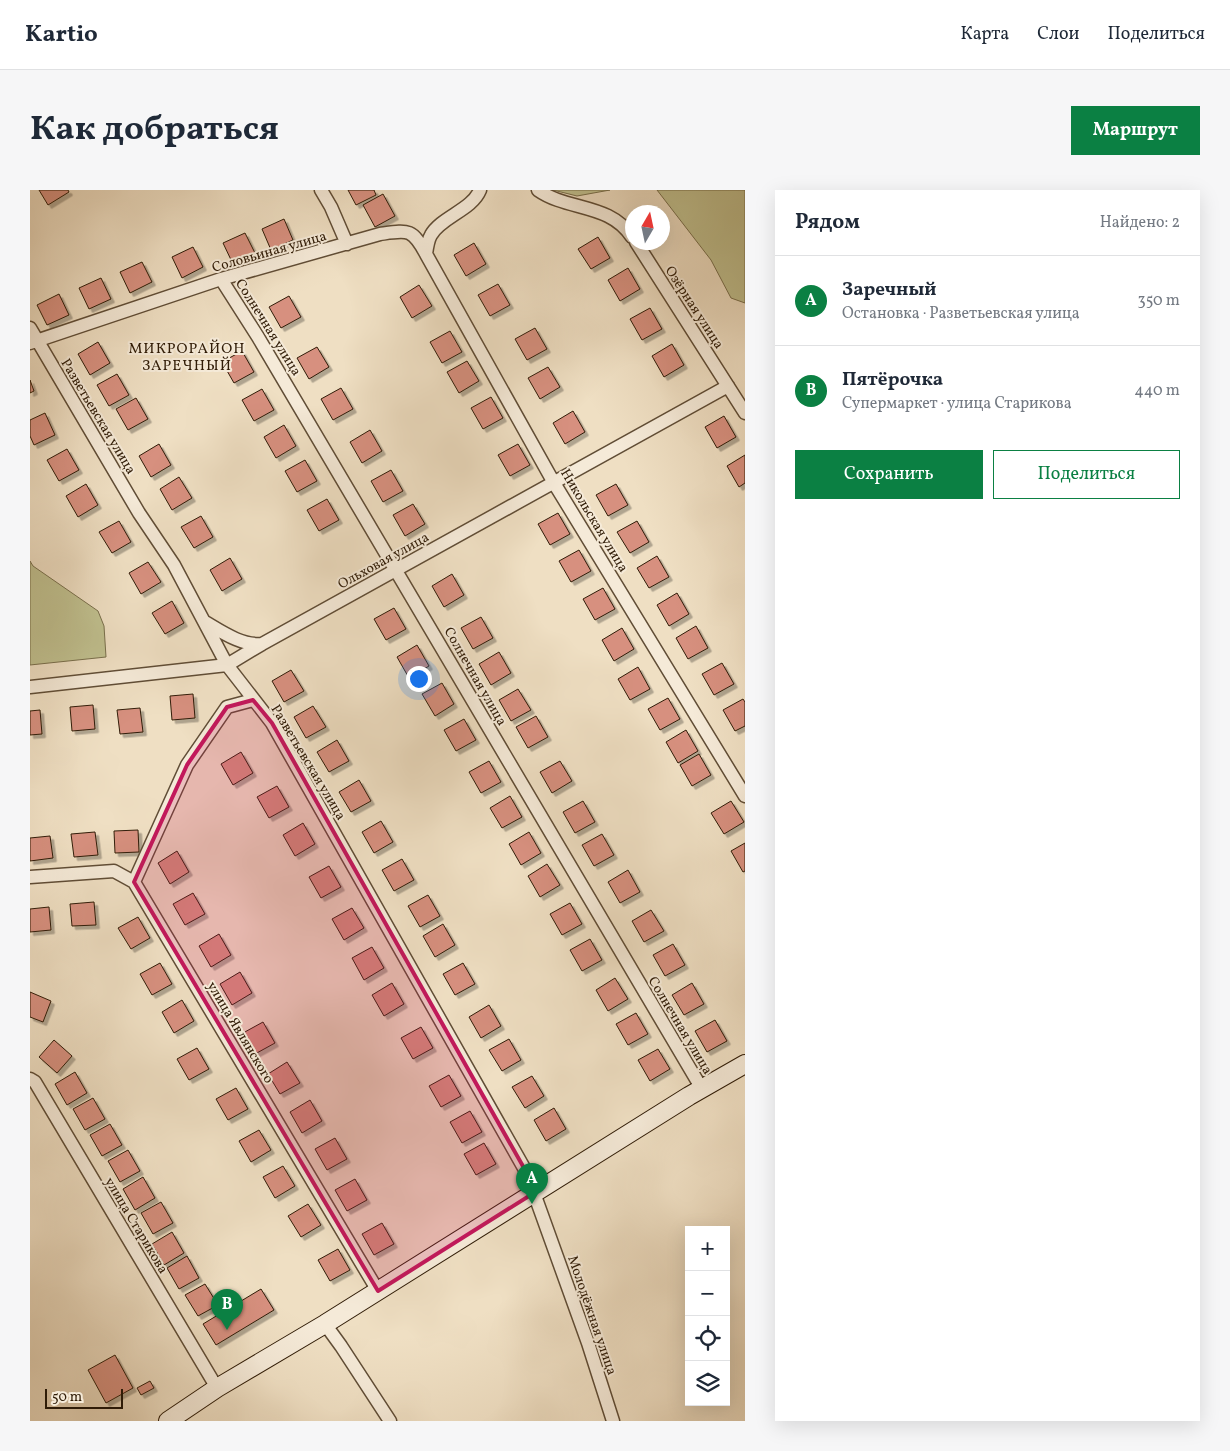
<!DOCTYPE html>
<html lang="ru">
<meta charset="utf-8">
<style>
body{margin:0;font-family:Vollkorn,serif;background:#f6f6f7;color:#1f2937}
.controls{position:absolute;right:15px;bottom:15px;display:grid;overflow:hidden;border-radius:0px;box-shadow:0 5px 20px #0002}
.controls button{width:45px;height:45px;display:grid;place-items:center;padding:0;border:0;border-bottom:1px solid #e0e1e3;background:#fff;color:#1f2937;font:25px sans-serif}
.compass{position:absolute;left:595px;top:15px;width:45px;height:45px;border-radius:50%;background:#fff;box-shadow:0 5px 20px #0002;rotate:9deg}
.scale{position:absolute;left:15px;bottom:12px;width:78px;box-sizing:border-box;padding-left:5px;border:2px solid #301c07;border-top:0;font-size:14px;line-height:18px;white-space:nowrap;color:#301c07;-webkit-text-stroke:4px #f5ead8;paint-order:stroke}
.you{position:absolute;left:388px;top:488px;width:18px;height:18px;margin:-12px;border:4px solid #fff;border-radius:50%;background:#1a73e8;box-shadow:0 0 0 8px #1a73e833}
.badge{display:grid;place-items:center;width:32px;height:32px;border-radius:50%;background:#0b8043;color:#fff;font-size:16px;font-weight:700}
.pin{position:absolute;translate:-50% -41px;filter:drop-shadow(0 1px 2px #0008)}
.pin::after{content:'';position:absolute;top:26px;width:18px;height:15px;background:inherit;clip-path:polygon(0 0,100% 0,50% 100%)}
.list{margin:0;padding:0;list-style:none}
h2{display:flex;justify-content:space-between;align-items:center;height:65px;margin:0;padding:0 20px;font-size:21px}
h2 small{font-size:16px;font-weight:400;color:#747a83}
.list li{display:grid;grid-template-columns:32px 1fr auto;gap:15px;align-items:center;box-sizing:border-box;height:90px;padding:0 20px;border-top:1px solid #e0e1e3}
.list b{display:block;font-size:19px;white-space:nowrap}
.list p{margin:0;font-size:16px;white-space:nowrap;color:#747a83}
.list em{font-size:16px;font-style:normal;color:#747a83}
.actions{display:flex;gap:10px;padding:15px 20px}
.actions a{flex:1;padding:11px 0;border:1px solid #0b8043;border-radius:0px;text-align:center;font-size:18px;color:#0b8043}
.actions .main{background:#0b8043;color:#fff}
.icon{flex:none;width:28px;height:28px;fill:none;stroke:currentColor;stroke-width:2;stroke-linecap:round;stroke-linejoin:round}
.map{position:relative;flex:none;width:715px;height:1231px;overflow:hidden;border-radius:0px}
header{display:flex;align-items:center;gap:30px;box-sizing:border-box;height:70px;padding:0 25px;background:#fff;border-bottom:1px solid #e0e1e3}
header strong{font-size:24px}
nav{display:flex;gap:28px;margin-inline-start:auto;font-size:18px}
.intro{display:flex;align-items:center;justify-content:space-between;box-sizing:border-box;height:120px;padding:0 30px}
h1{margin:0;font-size:35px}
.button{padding:12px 22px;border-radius:0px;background:#0b8043;color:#fff;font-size:18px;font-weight:700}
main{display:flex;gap:30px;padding:0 30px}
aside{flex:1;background:#fff;border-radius:0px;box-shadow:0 5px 20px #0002}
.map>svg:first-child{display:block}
</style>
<header>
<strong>Kartio</strong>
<nav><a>Карта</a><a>Слои</a><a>Поделиться</a></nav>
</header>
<div class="intro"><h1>Как добраться</h1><a class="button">Маршрут</a></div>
<main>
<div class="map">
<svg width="715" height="1231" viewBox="0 0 715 1231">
<defs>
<filter id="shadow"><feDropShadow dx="3.5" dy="3.5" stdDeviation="0" flood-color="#0004"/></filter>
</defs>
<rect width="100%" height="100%" fill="#efdfc3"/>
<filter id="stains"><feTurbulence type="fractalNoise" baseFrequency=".004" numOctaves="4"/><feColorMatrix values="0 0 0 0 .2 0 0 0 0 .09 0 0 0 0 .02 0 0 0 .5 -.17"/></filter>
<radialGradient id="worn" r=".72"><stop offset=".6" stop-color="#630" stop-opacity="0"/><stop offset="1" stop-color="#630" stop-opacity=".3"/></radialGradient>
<path fill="#c0c08f" stroke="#786e4b" d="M523,0H580L547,6Z
M627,0H715V113L701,108L681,70Z
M0,371L3,376L68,421L74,436L76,467L0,475Z"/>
<path fill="#d7907f" stroke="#301c07" filter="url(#shadow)" d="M9,0H38L39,2L18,15Z
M318,0H344L346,5L326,15Z
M353,4L365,26L345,37L333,15Z
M254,29L263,50L241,60L232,39Z
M215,43L225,63L203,74L193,53Z
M568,47L580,68L561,79L548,59Z
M444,53L456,74L436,86L424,65Z
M163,57L173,77L152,88L142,67Z
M112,72L122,92L100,103L90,82Z
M598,78L610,99L590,111L578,90Z
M71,88L81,109L59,119L49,98Z
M468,94L480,115L460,126L448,105Z
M389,95L402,116L382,128L370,107Z
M29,104L39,125L17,135L7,115Z
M259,106L271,127L251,138L239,117Z
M620,118L632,139L612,150L600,129Z
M505,138L517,159L497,170L485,149Z
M420,141L432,162L412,173L400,152Z
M68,152L80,173L60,185L48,164Z
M642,154L654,175L634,187L622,166Z
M287,157L299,177L279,189L267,168Z
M212,161L224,182L204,193L192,172Z
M437,171L449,191L429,203L417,182Z
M518,177L530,197L510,209L498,188Z
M87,184L99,205L79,216L67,195Z
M0,190L4,201L0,203Z
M311,198L323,219L303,230L291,209Z
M232,199L244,220L224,231L212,210Z
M461,207L473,228L453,239L441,218Z
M106,208L118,229L98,240L86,219Z
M543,221L555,242L535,254L523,233Z
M15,223L25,245L4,255L0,246V230Z
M694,226L706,247L687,258L675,237Z
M254,235L266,256L246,268L234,247Z
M340,240L352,261L332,273L320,252Z
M129,254L141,275L121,287L109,266Z
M488,254L500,275L480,286L468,265Z
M37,259L49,280L29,291L17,270Z
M715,265V293L709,297L697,276Z
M275,270L287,291L267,302L255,281Z
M361,280L373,301L353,312L341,291Z
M149,287L162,308L142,320L130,299Z
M56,294L68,315L48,327L36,306Z
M586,294L598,315L578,326L566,305Z
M297,309L309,330L289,341L277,320Z
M383,314L395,334L375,346L363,325Z
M528,323L540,344L520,355L508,334Z
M171,326L183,347L164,358L151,337Z
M89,331L101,352L82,363L69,342Z
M607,331L619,352L600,363L587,342Z
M549,360L561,381L541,392L529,371Z
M627,366L639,387L619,398L607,378Z
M200,368L212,389L192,401L180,380Z
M118,372L131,392L111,404L99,383Z
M422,384L434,405L414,417L402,396Z
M573,398L585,419L565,430L553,409Z
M647,403L659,424L639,436L627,415Z
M142,411L154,433L135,444L122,423Z
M364,418L376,439L356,450L344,429Z
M451,427L463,448L443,459L431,438Z
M666,436L678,458L658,469L646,448Z
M592,438L604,459L584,471L572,450Z
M387,455L399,476L379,488L367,467Z
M469,462L481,483L461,495L449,474Z
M692,473L704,494L684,505L672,484Z
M608,477L620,499L600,510L588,489Z
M261,480L274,501L254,512L242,491Z
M412,493L424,514L405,526L392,504Z
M488,499L501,520L481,531L469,510Z
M163,504L165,528L142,530L140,506Z
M638,508L650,529L630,540L618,519Z
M713,509L715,512V536L705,541L693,520Z
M63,515L65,539L42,541L40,517Z
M283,516L296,537L276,548L264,527Z
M110,518L113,542L90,544L87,520Z
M10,520L12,544L0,545V521Z
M506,526L518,547L498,558L486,537Z
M434,529L446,550L426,561L414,540Z
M656,540L668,561L648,573L636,552Z
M307,550L319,571L299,582L287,562Z
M211,562L223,583L203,595L191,574Z
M669,564L681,585L662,596L650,575Z
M459,571L471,592L451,603L439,582Z
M530,571L542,591L522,603L510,582Z
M329,590L341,611L321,622L309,602Z
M247,596L259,617L239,628L227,607Z
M480,606L492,627L472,638L460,618Z
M553,611L565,632L545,643L533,622Z
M701,611L714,632L694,644L681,623Z
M351,631L363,652L344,663L332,642Z
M273,633L285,654L265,666L253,645Z
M108,640L109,662L85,663L84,641Z
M65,642L68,665L44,667L41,644Z
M499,642L511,663L491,675L479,654Z
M572,644L584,665L564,676L552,655Z
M20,646L23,668L0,671V648Z
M715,653V681L713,682L701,661Z
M147,661L159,682L140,694L128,673Z
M372,669L384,690L364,701L352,680Z
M517,674L530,695L510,707L498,686Z
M299,676L311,697L291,708L279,687Z
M598,680L610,702L590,713L578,692Z
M163,703L175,724L155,735L143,714Z
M398,705L410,726L390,737L378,716Z
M64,712L66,735L42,736L40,714Z
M540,713L552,734L532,745L520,724Z
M19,717L21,740L0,742V719Z
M322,718L334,738L314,750L302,729Z
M621,720L634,741L614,752L602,731Z
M108,727L120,748L101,759L88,738Z
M413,734L425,755L405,767L393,746Z
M189,744L201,765L181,777L169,756Z
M560,749L572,770L552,781L540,760Z
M643,754L655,775L635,786L623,765Z
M342,757L354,778L334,790L322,768Z
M130,773L142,794L122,805L110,784Z
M433,773L445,794L425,805L413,784Z
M210,782L222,803L202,815L190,794Z
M585,788L598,809L578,821L566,800Z
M362,793L374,814L354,826L342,805Z
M662,793L674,814L654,825L642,805Z
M0,802L21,811L13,832L0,827Z
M152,810L164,831L144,843L132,822Z
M459,815L471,836L451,848L439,827Z
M606,823L618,844L598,855L586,834Z
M685,830L697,851L677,862L665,841Z
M233,832L245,853L225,864L213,843Z
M391,837L403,858L383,869L371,848Z
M479,849L491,870L472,881L459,860Z
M24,850L42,866L27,883L9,867Z
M167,858L179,879L159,890L147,869Z
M628,859L640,879L620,891L608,870Z
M257,872L270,893L250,904L238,884Z
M45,882L57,903L37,915L25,894Z
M419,885L431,906L411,917L399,896Z
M502,886L514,906L495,918L482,897Z
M206,898L218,919L198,930L186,909Z
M63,908L75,929L55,940L43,919Z
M280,910L292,931L272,943L260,922Z
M524,918L536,939L516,951L504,930Z
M440,921L452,942L432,953L420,932Z
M80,934L92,955L72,966L60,945Z
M229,940L241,960L221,972L209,951Z
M305,948L317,969L297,980L285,959Z
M454,953L466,974L446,985L434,964Z
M98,960L110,981L90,992L78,971Z
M253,976L265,996L245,1008L233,987Z
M113,987L125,1008L105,1020L93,999Z
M325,989L337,1010L317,1021L305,1000Z
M131,1012L143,1033L123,1044L111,1023Z
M278,1014L291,1035L271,1047L258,1026Z
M352,1033L364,1054L344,1065L332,1044Z
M142,1042L154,1063L134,1075L122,1054Z
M308,1059L320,1080L300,1091L288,1070Z
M157,1066L169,1088L149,1099L137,1078Z
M175,1094L188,1115L168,1126L155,1105Z
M231,1099L244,1120L186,1155L173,1134Z
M85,1165L103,1198L76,1213L58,1180Z
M120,1191L124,1198L111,1205L107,1198Z"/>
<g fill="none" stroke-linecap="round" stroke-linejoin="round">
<g stroke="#604d36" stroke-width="15">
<path id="street" d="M291,0L301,17L317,54
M508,0C538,21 580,13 602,47
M606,52L715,223
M396,64L524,293L715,606
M191,89L228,147L672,899
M0,138L109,323L144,375L197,475L242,533L507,1001
M0,153L191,89L350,44C378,40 382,38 396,64C397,57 398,50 401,45C411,27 442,20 450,0
M175,432C192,442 212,456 232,454
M0,497L197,475L232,454L698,196
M0,687L84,681L104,692L348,1101
M104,692L157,575L197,517L223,510
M0,889L5,892L187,1198
M504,1003L558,1153L583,1231
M295,1134L311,1156L360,1231"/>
</g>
<g stroke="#301c07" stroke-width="20">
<path id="secondary" d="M138,1231L187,1198L295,1134L659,906L715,874"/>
</g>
<use href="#street" stroke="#f5ead8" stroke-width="12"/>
<use href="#secondary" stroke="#f5ead8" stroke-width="18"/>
</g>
<path fill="#c2185b" fill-opacity="0.2" stroke="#c2185b" stroke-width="4" stroke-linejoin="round" d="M223,510L242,533L507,1001L348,1101L104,692L157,575L197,517Z"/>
<g text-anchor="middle" stroke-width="4" stroke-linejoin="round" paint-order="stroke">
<g font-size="14" fill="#301c07" stroke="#f5ead8">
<text transform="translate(239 61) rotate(-16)" y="5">Соловьиная улица</text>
<text transform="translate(665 117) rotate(57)" y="5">Озёрная улица</text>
<text transform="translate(239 137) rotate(58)" y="5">Солнечная улица</text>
<text transform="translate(69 226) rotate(59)" y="5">Разветьевская улица</text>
<text transform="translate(565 330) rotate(59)" y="5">Никольская улица</text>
<text transform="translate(353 370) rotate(-29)" y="5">Ольховая улица</text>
<text transform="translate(446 486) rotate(60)" y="5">Солнечная улица</text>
<text transform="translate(279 572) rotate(59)" y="5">Разветьевская улица</text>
<text transform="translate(651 835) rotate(59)" y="5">Солнечная улица</text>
<text transform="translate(211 842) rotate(59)" y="5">улица Являнского</text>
<text transform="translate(107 1035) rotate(59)" y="5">улица Старикова</text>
<text transform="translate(563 1125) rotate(71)" y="5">Молодёжная улица</text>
</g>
<g font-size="15" letter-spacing="1" fill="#301c07" stroke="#f5ead8">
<text x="157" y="163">МИКРОРАЙОН<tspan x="157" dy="17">ЗАРЕЧНЫЙ</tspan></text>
</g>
</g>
<rect width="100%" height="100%" filter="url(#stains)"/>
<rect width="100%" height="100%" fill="url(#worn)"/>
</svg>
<div class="controls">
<button>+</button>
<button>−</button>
<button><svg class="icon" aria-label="locate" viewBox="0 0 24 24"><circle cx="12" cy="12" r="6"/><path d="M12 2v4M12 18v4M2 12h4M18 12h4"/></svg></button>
<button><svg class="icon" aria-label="layers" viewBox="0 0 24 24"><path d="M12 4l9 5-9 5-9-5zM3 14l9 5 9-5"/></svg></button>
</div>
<svg class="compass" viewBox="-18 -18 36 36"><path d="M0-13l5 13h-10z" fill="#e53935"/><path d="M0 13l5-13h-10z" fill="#747a83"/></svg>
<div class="scale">50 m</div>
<div class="you"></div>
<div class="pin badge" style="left:502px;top:1014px">A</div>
<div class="pin badge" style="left:197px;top:1140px">B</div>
</div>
<aside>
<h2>Рядом<small>Найдено: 2</small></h2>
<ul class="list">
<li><span class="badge">A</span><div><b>Заречный</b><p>Остановка · Разветьевская улица</p></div><em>350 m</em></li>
<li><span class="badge">B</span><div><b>Пятёрочка</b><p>Супермаркет · улица Старикова</p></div><em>440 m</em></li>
</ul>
<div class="actions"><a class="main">Сохранить</a><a>Поделиться</a></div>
</aside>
</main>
